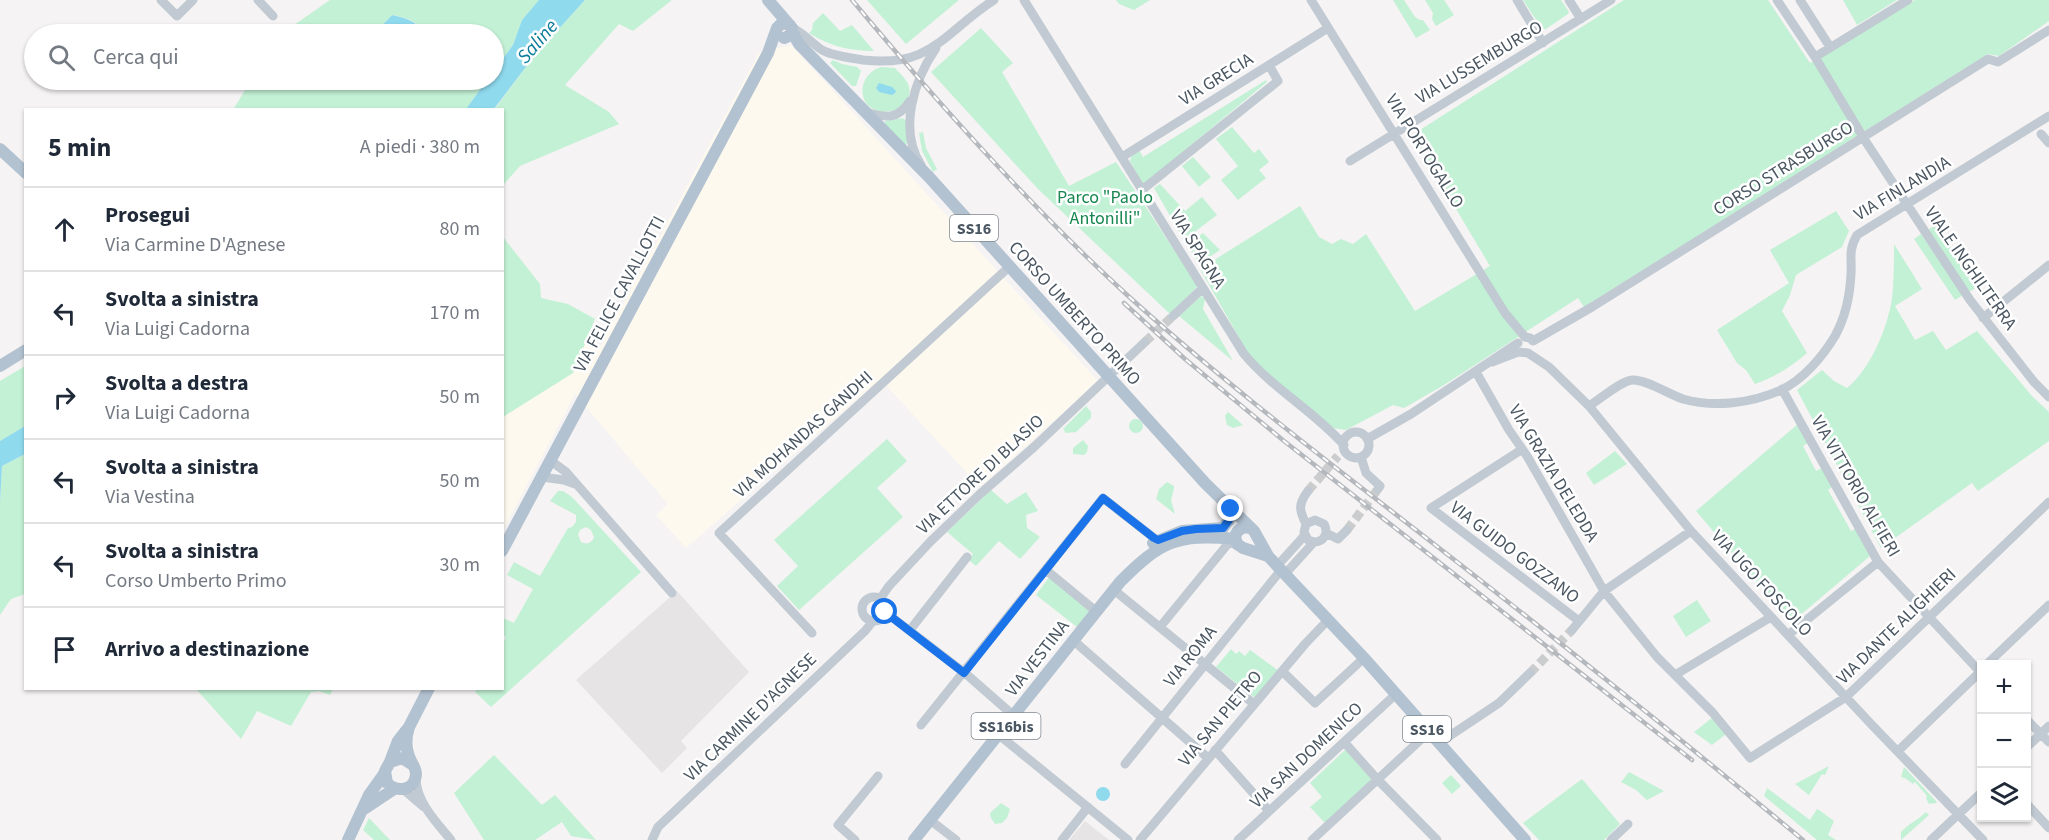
<!DOCTYPE html>
<html lang="it">
<meta charset="utf-8">
<style>
body{margin:0;font-family:"Source Sans 3",sans-serif;background:#f6f6f7;color:#1f2937}
.controls{position:absolute;right:18px;bottom:18px;display:grid;overflow:hidden;border-radius:0px;box-shadow:0 2px 4px #0004}
.controls button{width:54px;height:54px;display:grid;place-items:center;padding:0;border:0;border-bottom:2px solid #e0e1e3;background:#fff;color:#1f2937;font:30px sans-serif}
.stop{position:absolute;width:18px;height:18px;margin:-14px;border:4px solid #1a73e8;border-radius:50%;background:#fff}
.stop.end{background:#1a73e8;border-color:#fff;box-shadow:0 2px 6px #0008}
.list{margin:0;padding:0;list-style:none}
h2{display:flex;justify-content:space-between;align-items:center;height:78px;margin:0;padding:0 24px;font-size:26px}
h2 small{font-size:20px;font-weight:400;color:#747a83}
.list li{display:grid;grid-template-columns:39px 1fr auto;gap:18px;align-items:center;box-sizing:border-box;height:84px;padding:0 24px;border-top:2px solid #e0e1e3}
.list b{display:block;font-size:22px;white-space:nowrap}
.list p{margin:0;font-size:20px;white-space:nowrap;color:#747a83}
.list em{font-size:20px;font-style:normal;color:#747a83}
.icon{flex:none;width:33px;height:33px;fill:none;stroke:currentColor;stroke-width:2;stroke-linecap:round;stroke-linejoin:round}
.map{position:relative;flex:none;width:2049px;height:840px;overflow:hidden}
.search{position:absolute;background:#fff;box-shadow:0 2px 4px #0004;left:24px;top:24px;width:480px;height:66px;display:flex;align-items:center;gap:15px;box-sizing:border-box;padding:0 21px;border-radius:33px;color:#747a83;font-size:22px}
.panel{position:absolute;background:#fff;box-shadow:0 2px 4px #0004;left:24px;top:108px;width:480px;height:582px;border-radius:0px}
.map>svg:first-child{display:block}
</style>
<div class="map">
<svg width="2049" height="840" viewBox="0 0 2049 840">
<rect width="100%" height="100%" fill="#f5f3f3"/>
<path fill="#fdf9ef" d="M791,45L1098,381L980,487L880,379L686,548L656,515L668,504L575,394L503,530V417L573,373L586,342L599,349L759,53Z"/>
<path fill="#e6e4e5" d="M677,591L749,672L681,741L687,748L662,773L576,680Z
M1085,821L1090,825L1109,840H1069Z"/>
<path fill="#c3f1d5" fill-rule="evenodd" d="M330,0H539L522,20L513,45L494,71V34H425C416,20 408,18 392,15L374,34H281Z
M585,0H672L633,31L619,24L565,85L609,112L619,124L520,166L503,185L502,110H494L535,55Z
M867,0H959L906,44Z
M1116,0H1150L1134,10L1119,4Z
M1393,0H1404L1415,17L1420,20H1423L1430,30L1416,38Z
M1425,0H1444L1454,15L1436,26L1432,19L1433,13Z
M1523,0H1561L1569,12L1568,14L1546,29H1542Z
M1624,0H1768L1810,63L1915,0H2049V21L1999,56L1988,54L1584,307L1578,298L1444,385L1404,408L1393,405L1346,430L1332,428L1253,362L1200,269L1300,206L1319,237L1332,244L1341,239L1353,244L1366,234L1415,311L1490,266L1412,135Z
M1843,0H1897L1857,25Z
M823,13L840,31L852,25L874,51C850,51 829,46 809,33L812,30L813,23Z
M981,28L1013,63L1002,72L1069,186L1116,162L1198,286L1170,314L1038,189L931,72Z
M833,60L842,64L857,67L861,71L856,86H852L830,63Z
M881,67L895,68C899,73 908,80 909,87C916,117 857,123 863,86C865,76 872,70 881,67Z
M251,80H381L385,85L405,86L415,80H487L466,109L233,110Z
M1266,80L1267,82L1143,185L1130,161L1131,157L1139,150L1143,157Z
M903,118L907,122V144L903,145L884,124L885,121Z
M1232,127L1254,153L1259,149L1269,162L1259,170L1266,178L1238,200L1221,180L1238,166L1216,139Z
M923,132L926,148L937,169L933,172L922,151L919,133Z
M1193,157L1211,177L1199,187L1182,166Z
M1160,184L1185,211L1202,197L1217,215L1184,240L1154,188Z
M1836,211L1849,231L1842,247L1796,275L1790,295L1782,311L1807,353C1791,367 1775,377 1755,384L1746,370L1737,363L1717,330L1789,283L1770,250Z
M1935,225L1977,287L1969,292L1928,230Z
M1203,233L1220,250L1199,264L1187,245Z
M1921,234L1963,295L1955,300L1914,239Z
M503,237L540,284L541,298L568,304L595,319L573,373L503,417Z
M1894,244L1922,289L1895,306L1915,340L1933,331L1946,350L1977,331L2032,396L2049,412V441L1978,491L1972,483L1881,548L1797,390L1822,370L1834,381L1847,388C1872,368 1892,319 1893,287C1894,273 1894,258 1894,244Z
M1201,296L1205,299L1203,309L1233,361L1179,316Z
M25,366V426L0,441V381Z
M1086,406L1091,412V418L1076,432L1066,433L1063,429Z
M1228,412L1243,425L1233,428L1227,425L1225,416Z
M1129 426a7 7 0 1 1 14 0a7 7 0 1 1-14 0Z
M1798,424L1808,443L1803,446L1816,471L1822,468L1832,487L1828,490L1851,531L1855,529L1870,556L1791,623L1696,511Z
M887,439L907,461L877,488L903,517L799,610L777,586L798,566L774,540Z
M1083,440L1088,446L1087,452L1084,455L1073,454V448Z
M1615,451L1627,464L1594,485L1586,473Z
M25,454V594L11,599L0,615V504L2,466Z
M1167,482L1174,486V489L1171,500L1175,514L1156,499L1159,489Z
M991,490L1007,504L1026,492L1038,511L1026,515L1027,528L1040,537L1020,559L999,541L976,566L969,560L973,554L947,532Z
M558,491H563L572,497L641,572L491,707L475,692L477,689L502,688L503,643L506,637L503,635V618L514,623L533,589L507,575L514,562L540,576L568,528L572,527L576,522V515L550,501ZM586,527L591,530L594,537C592,543 587,545 581,542L578,535L580,530Z
M1050,576L1091,609L1077,627L1036,595Z
M1697,600L1711,621L1686,637L1673,616Z
M1231,649L1236,654L1239,651L1245,656L1250,650L1279,671L1255,698L1216,667Z
M196,689H333L330,695L319,691L311,692L291,726L257,711L241,739Z
M1712,718L1726,734L1712,745L1694,732Z
M1346,749L1373,778L1325,823L1310,807L1322,797L1310,783Z
M494,755L542,805L555,795L596,840L571,836L562,822L535,840H484L454,793Z
M1829,766L1825,775L1822,774L1809,795L1795,784Z
M1904,767L1937,802L1936,803L1929,804L1926,798L1927,796L1915,782L1913,784L1905,778L1901,777Z
M1629,772L1664,791L1647,800L1636,790L1621,782Z
M1451,775L1461,786L1452,794L1442,783Z
M1582,779L1620,824L1604,840H1539L1523,823Z
M1767,788L1810,820L1817,809L1819,810L1834,821L1828,835L1836,840H1817L1764,796Z
M1001,803L1010,809L1007,818L1002,823L995,824L991,818L990,813Z
M1926,812L1929,815L1901,840V832C1908,824 1918,820 1926,812Z
M369,818L390,840H374L363,830Z"/>
<path fill="#90daee" d="M539,0H585L535,55L494,109H466L487,80H494V71L513,45L522,20Z
M392,15C407,18 416,21 425,34H374Z
M381,80H415C405,87 397,87 385,85Z
M879,83L892,87L896,91L895,93L892,95L879,92L876,88Z
M25,426V454L2,466L0,504V441Z
M1096 794a7 7 0 1 1 14 0a7 7 0 1 1-14 0Z"/>
<g fill="none" stroke-linecap="round" stroke-linejoin="round">
<path stroke="#caccce" stroke-width="9" stroke-dasharray="9 4.5" stroke-linecap="butt" d="M1145,342L1173,316
M1308,491L1338,456
M1347,530L1378,489
M1530,673L1572,630"/>
<path stroke="#c1cad2" stroke-width="9" d="M161,0L177,16L193,0
M258,0L273,16
M1024,0L1244,354C1273,389 1314,411 1344,445
M1311,0L1505,313L1525,337L1530,338L1533,341
M1517,0L1543,43
M1569,0L1581,19
M1777,0L1815,57L1866,142L1970,300L2034,382L2049,397
M1800,0L1830,47
M792,28C804,33 812,44 822,50C833,56 851,58 863,60C932,68 943,33 994,0
M1815,57L1908,0
M866,112C886,118 898,120 910,101
M2041,134L2049,143
M1122,157L1328,28
M1350,161L1611,0
M921,165C898,130 914,80 936,48
M1142,190L1278,81L1269,65
M1173,316L1203,288
M1983,318L2049,265
M1533,341L1592,307L1988,59L1998,62L2049,30
M1492,362L1518,352L1528,353L1549,367L1589,406L1691,531L1871,724L1983,840
M1476,372L1509,430L1527,456L1604,591L1657,657L1713,713L1750,758L1846,697L2049,502
M1782,389L1878,562L1982,674
M1589,406C1599,400 1621,381 1632,380C1646,379 1668,394 1683,399C1714,408 1752,403 1781,390C1803,380 1823,356 1835,336C1845,318 1850,294 1851,274C1852,257 1848,251 1857,235L2049,116
M1343 445a13 13 0 1 1 26 0a13 13 0 1 1-26 0Z
M1367,439L1411,414L1518,343
M1521,450L1431,508L1579,621
M1361,457L1366,473L1380,486L1378,489
M551,461L566,472L672,593
M542,477L564,480L575,484
M1306,524C1299,510 1298,504 1308,491
M1326,533L1338,539L1347,530
M1277,566L1305,535
M1046,570L1097,612
M1285,574L1314,542C1324,542 1329,533 1324,524L1315,520L1306,524L1304,532L1308,540L1314,542
M1114,590L1254,704
M862 609a12 12 0 1 1 24 0a12 12 0 1 1-24 0Z
M880,599L889,586L930,542L980,494L1034,447L1145,342
M885,612L965,673L1014,716
M1160,627L1227,545L1236,541
M910,630L967,557
M1572,630L1604,591L1691,531
M812,633L719,533L1009,267
M1788,635L1878,562
M1074,641L1208,758
M1987,664L2049,605
M1282,671L1315,703L1364,658
M1675,675L1771,617
M2026,719L2049,742
M921,725L1103,498L1154,538L1158,540
M999,735L1128,840
M1345,743L1377,779L1437,840
M1439,743L1499,703L1530,673
M2026,748L2049,726
M1215,750L1269,811
M1898,751L1982,670
M1125,764L1281,570
M416,778C416,802 437,823 451,840
M403,789L424,807
M2026,803L2049,828
M930,820L956,840
M652,840L658,827L865,631L873,621
M855,840L838,825L878,776
M1062,840L1088,807
M1140,840L1305,644L1328,620
M1238,840L1396,694
M1312,840L1429,732
M1611,840L1628,824
M1931,840L1982,792"/>
<path stroke="#b3c2d1" stroke-width="12" d="M768,0L792,28L791,35L784,38
M792,32L799,44L929,177L1205,483L1254,531L1268,556L1364,658L1525,840
M0,149L26,173
M0,366L26,350
M1250,528C1243,526 1237,529 1235,537L1237,544L1243,548L1268,556
M1153,543L1182,531L1223,528L1229,520
M502,551L768,53L777,28L782,23L790,25
M409,727C405,739 405,749 411,761C413,765 416,769 416,774C415,791 397,793 387,783L385,771L390,762L402,758L413,765
M390,762L398,741L409,727L429,688
M364,809L394,789
M348,840L369,795L384,774
M914,840L1120,582C1161,541 1176,534 1235,539"/>
<g stroke="#b5b8bd" stroke-width="4.5">
<path id="rail" d="M852,0C938,103 1027,203 1126,294C1224,383 1330,463 1434,544C1559,641 1682,740 1803,840
M1124,303L1185,359L1284,441L1692,760"/>
</g>
<use href="#rail" stroke="#fff" stroke-width="2" stroke-dasharray="7" stroke-linecap="butt"/>
</g>
<g fill="none" stroke-linecap="round" stroke-linejoin="round">
<path stroke="#1a73e8" stroke-width="8" d="M885,612L964,673L1103,498L1154,538L1158,540L1182,531L1196,529L1223,528L1229,520L1224,502L1231,509"/>
</g>
<g text-anchor="middle" stroke-width="5" stroke-linejoin="round" paint-order="stroke">
<g fill="#fff" stroke="#808990" stroke-width="1.5">
<rect x="950" y="215" width="48" height="26" rx="4.5"/>
<rect x="971.5" y="713" width="69" height="26" rx="4.5"/>
<rect x="1403" y="716" width="48" height="26" rx="4.5"/>
</g>
<g font-size="16" font-weight="bold" fill="#4a5661">
<text x="974" y="234">SS16</text>
<text x="1006" y="732">SS16bis</text>
<text x="1427" y="735">SS16</text>
</g>
<g font-size="18" fill="#4a5661" stroke="#fff">
<text transform="translate(1479 62) rotate(-31)" y="6">VIA LUSSEMBURGO</text>
<text transform="translate(1216 79) rotate(-32)" y="6">VIA GRECIA</text>
<text transform="translate(1425 151) rotate(58)" y="6">VIA PORTOGALLO</text>
<text transform="translate(1783 168) rotate(-32)" y="6">CORSO STRASBURGO</text>
<text transform="translate(1902 188) rotate(-31)" y="6">VIA FINLANDIA</text>
<text transform="translate(1198 249) rotate(58)" y="6">VIA SPAGNA</text>
<text transform="translate(1971 268) rotate(55)" y="6">VIALE INGHILTERRA</text>
<text transform="translate(619 294) rotate(-62)" y="6">VIA FELICE CAVALLOTTI</text>
<text transform="translate(1075 313) rotate(48)" y="6">CORSO UMBERTO PRIMO</text>
<text transform="translate(803 434) rotate(-42)" y="6">VIA MOHANDAS GANDHI</text>
<text transform="translate(1554 473) rotate(59)" y="6">VIA GRAZIA DELEDDA</text>
<text transform="translate(980 474) rotate(-43)" y="6">VIA ETTORE DI BLASIO</text>
<text transform="translate(1856 486) rotate(60)" y="6">VIA VITTORIO ALFIERI</text>
<text transform="translate(1515 552) rotate(37)" y="6">VIA GUIDO GOZZANO</text>
<text transform="translate(1762 583) rotate(47)" y="6">VIA UGO FOSCOLO</text>
<text transform="translate(1896 626) rotate(-44)" y="6">VIA DANTE ALIGHIERI</text>
<text transform="translate(1190 656) rotate(-51)" y="6">VIA ROMA</text>
<text transform="translate(1037 658) rotate(-52)" y="6">VIA VESTINA</text>
<text transform="translate(750 717) rotate(-44)" y="6">VIA CARMINE D'AGNESE</text>
<text transform="translate(1220 718) rotate(-50)" y="6">VIA SAN PIETRO</text>
<text transform="translate(1306 755) rotate(-43)" y="6">VIA SAN DOMENICO</text>
</g>
<g font-size="18" fill="#17864f" stroke="#fff">
<text x="1105" y="203">Parco "Paolo<tspan x="1105" dy="21">Antonilli"</tspan></text>
</g>
<g font-size="20" font-style="italic" fill="#0c7c9b" stroke="#fff">
<text transform="translate(537 41) rotate(-49)" y="7">Saline</text>
</g>
</g>
</svg>
<div class="controls">
<button>+</button>
<button>−</button>
<button><svg class="icon" aria-label="layers" viewBox="0 0 24 24"><path d="M12 4l9 5-9 5-9-5zM3 14l9 5 9-5"/></svg></button>
</div>
<div class="stop" style="left:885px;top:612px"></div>
<div class="stop end" style="left:1231px;top:509px"></div>
<div class="search"><svg class="icon" aria-label="search" viewBox="0 0 24 24"><circle cx="10" cy="10" r="6"/><path d="M15 15l6 6"/></svg>Cerca qui</div>
<section class="panel">
<h2>5 min<small>A piedi · 380 m</small></h2>
<ul class="list">
<li><svg class="icon" aria-label="ahead" viewBox="0 0 24 24"><path d="M12 20V5M6 11l6-6 6 6"/></svg><div><b>Prosegui</b><p>Via Carmine D'Agnese</p></div><em>80 m</em></li>
<li><svg class="icon" aria-label="left" viewBox="0 0 24 24"><path d="M17 20v-9H6M10 6l-5 5 5 5"/></svg><div><b>Svolta a sinistra</b><p>Via Luigi Cadorna</p></div><em>170 m</em></li>
<li><svg class="icon" aria-label="right" viewBox="0 0 24 24"><path d="M7 20v-9h11M14 6l5 5-5 5"/></svg><div><b>Svolta a destra</b><p>Via Luigi Cadorna</p></div><em>50 m</em></li>
<li><svg class="icon" aria-label="left" viewBox="0 0 24 24"><path d="M17 20v-9H6M10 6l-5 5 5 5"/></svg><div><b>Svolta a sinistra</b><p>Via Vestina</p></div><em>50 m</em></li>
<li><svg class="icon" aria-label="left" viewBox="0 0 24 24"><path d="M17 20v-9H6M10 6l-5 5 5 5"/></svg><div><b>Svolta a sinistra</b><p>Corso Umberto Primo</p></div><em>30 m</em></li>
<li><svg class="icon" aria-label="arrive" viewBox="0 0 24 24"><path d="M6 21V4h12l-3 4 3 4H6"/></svg><div><b>Arrivo a destinazione</b></div></li>
</ul>
</section>
</div>
